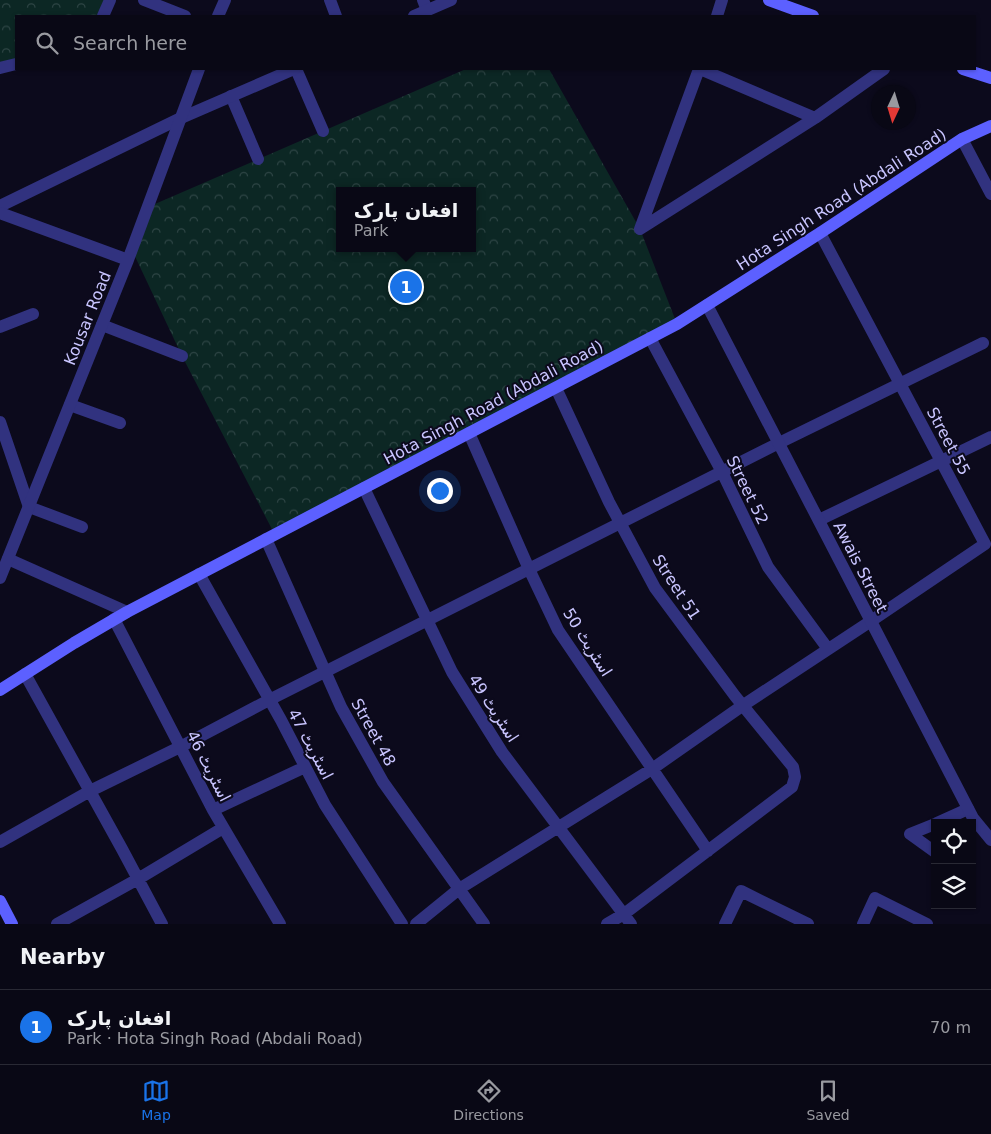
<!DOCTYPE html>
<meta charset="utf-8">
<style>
body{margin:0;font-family:"DejaVu Sans",Vazirmatn,sans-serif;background:#12111e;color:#f1f3f6}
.controls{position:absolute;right:15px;bottom:15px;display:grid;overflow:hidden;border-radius:0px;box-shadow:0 1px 4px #0004}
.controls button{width:45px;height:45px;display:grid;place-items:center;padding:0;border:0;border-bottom:1px solid #292934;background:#090815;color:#f1f3f6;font:25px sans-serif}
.compass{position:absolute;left:871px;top:85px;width:45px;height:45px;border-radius:50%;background:#090815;box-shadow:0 1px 4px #0004;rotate:184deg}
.you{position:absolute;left:439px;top:490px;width:18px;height:18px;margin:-12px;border:4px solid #fff;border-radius:50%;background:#1a73e8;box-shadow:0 0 0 8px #1a73e833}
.badge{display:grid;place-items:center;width:32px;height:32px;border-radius:50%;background:#1a73e8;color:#fff;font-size:16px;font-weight:700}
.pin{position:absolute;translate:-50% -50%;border:2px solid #fff;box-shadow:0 1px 5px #0006}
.popup{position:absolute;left:336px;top:187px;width:140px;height:65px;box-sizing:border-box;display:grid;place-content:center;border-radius:0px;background:#090815;filter:drop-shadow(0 1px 4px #0005);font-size:16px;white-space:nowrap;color:#999aa0}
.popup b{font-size:19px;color:#f1f3f6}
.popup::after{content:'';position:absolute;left:50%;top:100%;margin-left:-10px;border:10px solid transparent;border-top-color:#090815}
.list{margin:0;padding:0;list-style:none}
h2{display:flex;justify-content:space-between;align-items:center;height:65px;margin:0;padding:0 20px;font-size:21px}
h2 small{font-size:16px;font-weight:400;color:#999aa0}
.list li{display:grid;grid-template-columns:32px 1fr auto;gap:15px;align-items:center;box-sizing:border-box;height:75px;padding:0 20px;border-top:1px solid #292934}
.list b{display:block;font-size:19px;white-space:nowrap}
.list p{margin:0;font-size:16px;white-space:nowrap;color:#999aa0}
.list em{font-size:16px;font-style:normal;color:#999aa0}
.icon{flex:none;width:28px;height:28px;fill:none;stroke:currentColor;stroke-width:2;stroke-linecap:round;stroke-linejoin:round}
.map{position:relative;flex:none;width:991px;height:924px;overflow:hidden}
.search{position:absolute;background:#090815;box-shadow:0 1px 4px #0004;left:15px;right:15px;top:15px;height:55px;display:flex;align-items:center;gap:12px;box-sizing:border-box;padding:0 18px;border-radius:0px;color:#999aa0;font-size:19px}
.sheet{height:140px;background:#090815}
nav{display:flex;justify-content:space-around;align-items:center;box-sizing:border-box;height:70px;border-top:1px solid #292934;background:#090815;font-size:14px;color:#999aa0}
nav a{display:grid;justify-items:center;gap:2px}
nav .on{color:#1a73e8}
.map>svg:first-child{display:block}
</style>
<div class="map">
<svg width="991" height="924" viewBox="0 0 991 924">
<defs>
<pattern id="park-crowns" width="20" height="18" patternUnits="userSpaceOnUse" patternTransform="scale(1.25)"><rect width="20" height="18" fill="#0c2724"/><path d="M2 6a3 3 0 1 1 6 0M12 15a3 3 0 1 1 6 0" fill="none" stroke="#2e4545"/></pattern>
</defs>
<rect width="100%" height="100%" fill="#0c0a1c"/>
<path fill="url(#park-crowns)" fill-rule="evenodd" d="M0,0H110L103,16H16V64L0,68Z
M466,69H549L640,229L677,324L275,535L182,356L132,250L148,207ZM340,191H472V248H340Z"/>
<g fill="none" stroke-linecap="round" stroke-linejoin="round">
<path stroke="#31327f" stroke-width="12" d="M330,0L336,16
M423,0L427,10
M296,69L323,131
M231,96L258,159
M102,325L182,356
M0,327L33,314
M70,405L120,423
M29,507L82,527
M937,823L968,809
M935,824L910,834L935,852
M863,924L875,898L927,924"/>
<path stroke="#31327f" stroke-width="12" d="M144,0L185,16
M103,16L110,0
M414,16L451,0
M717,16L722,0
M0,68L16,64
M700,69L815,118
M962,139L991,194
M0,206L181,118L294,69
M640,229L815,118L884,69
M640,229L699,69
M650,338L722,472L768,567L828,649
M556,388L609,502L655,588L735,696L793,767L795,777L792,787L624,914L607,924
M0,422L29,507
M469,433L529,569L558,630L708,851
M364,488L452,672L502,752L631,924
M819,520L991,437
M266,539L341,707L383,782L484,924
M8,559L127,612
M199,574L281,720L325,805L402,924
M114,619L213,810L280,924
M25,674L122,849L162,924
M213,810L305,767
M0,842L90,791L180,747L269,700L779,443L983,343
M57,924L138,879L223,828
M416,924L459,889L652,769L742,706L871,621L985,544L820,233
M725,924L741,891L808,924"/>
<path stroke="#31327f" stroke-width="12" d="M218,16L225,0
M0,213L128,260
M707,305L973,818L991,840
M0,578L128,260L199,69"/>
<path stroke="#5c60ff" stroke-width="12" d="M769,0L813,16
M963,69L991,78
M0,690L74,643L127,612L677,324L820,233L962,139L991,126
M0,901L12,924"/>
</g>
<g text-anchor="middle" stroke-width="4" stroke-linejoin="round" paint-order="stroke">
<g font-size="16" fill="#c9c5ff" stroke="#0c0a1c">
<text transform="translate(841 199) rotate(-33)" y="6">Hota Singh Road (Abdali Road)</text>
<text transform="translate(87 318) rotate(-68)" y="6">Kousar Road</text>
<text transform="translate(493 402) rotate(-28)" y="6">Hota Singh Road (Abdali Road)</text>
<text transform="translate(949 441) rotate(62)" y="6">Street 55</text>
<text transform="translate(748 490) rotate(64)" y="6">Street 52</text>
<text transform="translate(861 567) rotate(63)" y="6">Awais Street</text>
<text transform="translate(677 587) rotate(57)" y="6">Street 51</text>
<text transform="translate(588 642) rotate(58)" y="6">اسٹریٹ 50</text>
<text transform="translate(494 708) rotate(57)" y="6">اسٹریٹ 49</text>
<text transform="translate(374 732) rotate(61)" y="6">Street 48</text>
<text transform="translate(311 744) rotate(62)" y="6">اسٹریٹ 47</text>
<text transform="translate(209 766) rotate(63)" y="6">اسٹریٹ 46</text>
</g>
</g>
</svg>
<div class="controls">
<button><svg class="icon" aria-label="locate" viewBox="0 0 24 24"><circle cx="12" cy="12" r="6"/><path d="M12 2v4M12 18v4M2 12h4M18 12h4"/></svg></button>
<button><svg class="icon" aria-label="layers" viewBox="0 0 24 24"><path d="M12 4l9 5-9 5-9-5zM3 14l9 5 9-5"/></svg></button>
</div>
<svg class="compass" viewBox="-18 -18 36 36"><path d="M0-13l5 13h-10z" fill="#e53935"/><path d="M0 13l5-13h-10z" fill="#999aa0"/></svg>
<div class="you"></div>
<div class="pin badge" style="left:406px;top:287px">1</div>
<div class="popup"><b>افغان پارک</b>Park</div>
<div class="search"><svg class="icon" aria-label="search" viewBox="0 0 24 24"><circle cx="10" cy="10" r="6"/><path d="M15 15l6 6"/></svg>Search here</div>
</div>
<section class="sheet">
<h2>Nearby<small></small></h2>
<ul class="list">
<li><span class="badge">1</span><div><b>افغان پارک</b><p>Park · Hota Singh Road (Abdali Road)</p></div><em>70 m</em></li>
</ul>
</section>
<nav>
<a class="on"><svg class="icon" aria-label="map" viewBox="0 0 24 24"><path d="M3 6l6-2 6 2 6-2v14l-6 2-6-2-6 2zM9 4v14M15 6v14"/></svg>Map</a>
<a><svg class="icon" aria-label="directions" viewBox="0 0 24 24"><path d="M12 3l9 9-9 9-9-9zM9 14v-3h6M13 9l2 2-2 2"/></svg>Directions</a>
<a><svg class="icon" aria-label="saved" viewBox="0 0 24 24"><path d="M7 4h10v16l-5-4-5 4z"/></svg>Saved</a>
</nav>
